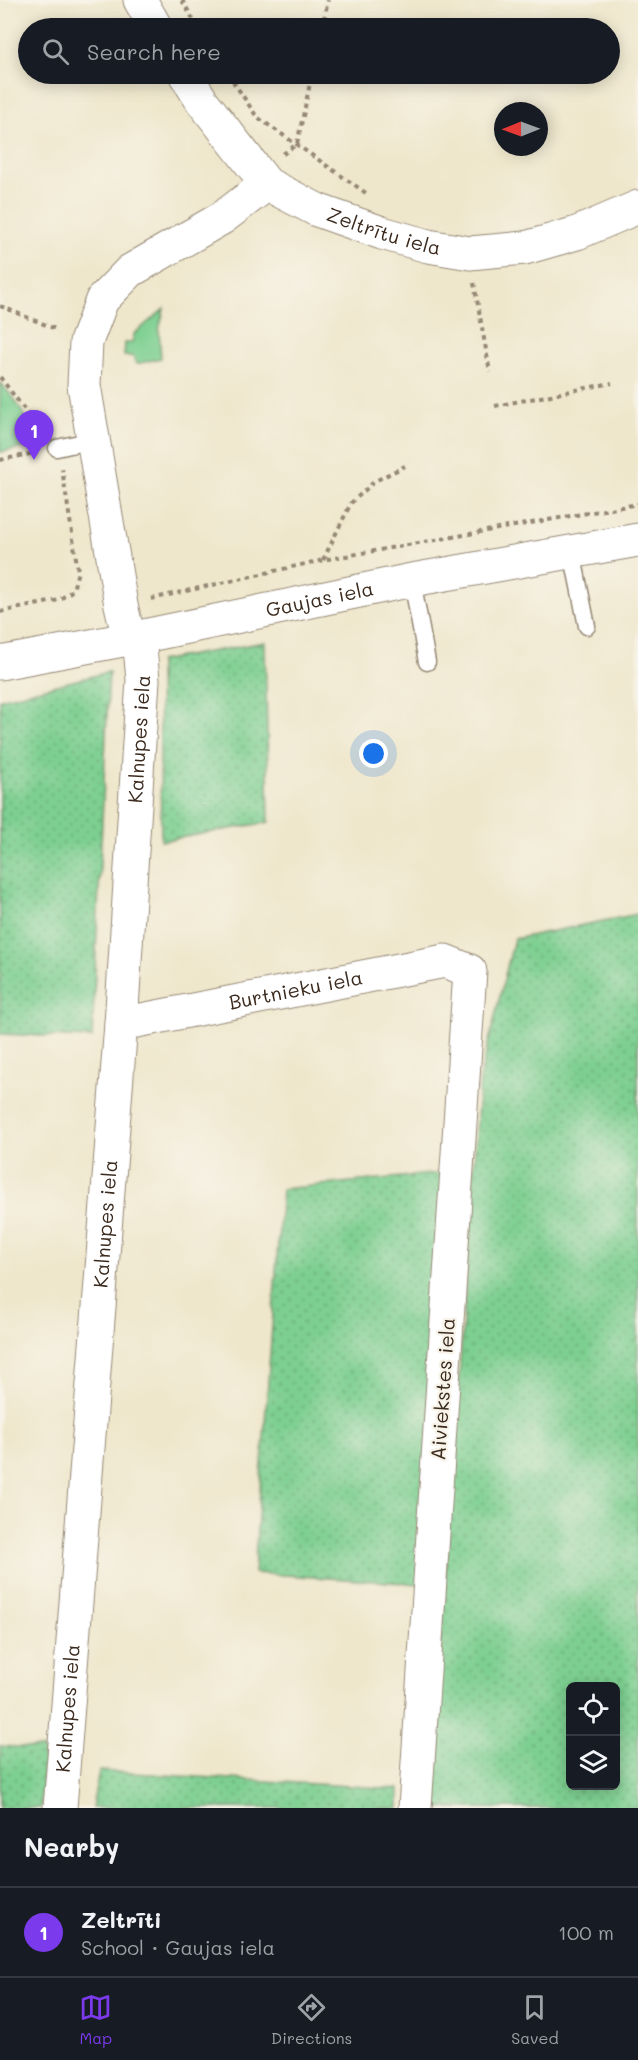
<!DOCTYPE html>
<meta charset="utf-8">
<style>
body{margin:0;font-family:Mali,sans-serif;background:#20242c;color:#f1f3f6}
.controls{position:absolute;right:18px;bottom:18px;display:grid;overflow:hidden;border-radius:9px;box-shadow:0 3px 15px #0003}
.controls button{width:54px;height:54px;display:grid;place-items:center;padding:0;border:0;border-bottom:2px solid #363941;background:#171b24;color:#f1f3f6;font:30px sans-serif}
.compass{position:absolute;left:494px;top:102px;width:54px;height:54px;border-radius:50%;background:#171b24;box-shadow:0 3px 15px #0003;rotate:269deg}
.you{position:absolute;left:374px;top:754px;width:21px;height:21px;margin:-15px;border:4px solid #fff;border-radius:50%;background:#1a73e8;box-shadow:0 0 0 9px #1a73e833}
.badge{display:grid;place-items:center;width:39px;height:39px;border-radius:50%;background:#7c3aed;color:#fff;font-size:20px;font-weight:700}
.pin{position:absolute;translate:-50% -50px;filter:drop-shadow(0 2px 3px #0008)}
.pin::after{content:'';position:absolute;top:32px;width:21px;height:18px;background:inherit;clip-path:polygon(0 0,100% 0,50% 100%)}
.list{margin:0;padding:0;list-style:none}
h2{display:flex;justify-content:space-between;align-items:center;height:78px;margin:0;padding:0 24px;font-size:26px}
h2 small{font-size:20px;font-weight:400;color:#9ea1a6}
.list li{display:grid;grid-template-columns:39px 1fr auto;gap:18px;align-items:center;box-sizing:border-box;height:90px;padding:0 24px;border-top:2px solid #363941}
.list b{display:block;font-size:22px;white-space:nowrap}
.list p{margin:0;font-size:20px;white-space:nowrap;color:#9ea1a6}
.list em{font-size:20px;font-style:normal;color:#9ea1a6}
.icon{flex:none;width:33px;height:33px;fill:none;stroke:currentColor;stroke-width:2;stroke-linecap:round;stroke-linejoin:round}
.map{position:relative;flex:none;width:638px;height:1808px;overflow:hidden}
.search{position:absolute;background:#171b24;box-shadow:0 3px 15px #0003;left:18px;right:18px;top:18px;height:66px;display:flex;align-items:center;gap:15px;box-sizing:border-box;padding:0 21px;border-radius:33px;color:#9ea1a6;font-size:22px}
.sheet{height:168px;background:#171b24}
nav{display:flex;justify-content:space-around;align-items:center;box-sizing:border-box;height:84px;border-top:2px solid #363941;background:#171b24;font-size:16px;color:#9ea1a6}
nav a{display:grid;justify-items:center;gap:3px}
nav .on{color:#7c3aed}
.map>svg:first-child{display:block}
</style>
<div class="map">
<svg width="638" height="1808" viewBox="0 0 638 1808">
<defs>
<pattern id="grass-dots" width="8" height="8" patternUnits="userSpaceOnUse" patternTransform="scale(1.5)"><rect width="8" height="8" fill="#7dcf91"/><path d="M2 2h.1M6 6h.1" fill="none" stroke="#68a876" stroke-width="1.8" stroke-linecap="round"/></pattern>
</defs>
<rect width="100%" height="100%" fill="#f7f3e8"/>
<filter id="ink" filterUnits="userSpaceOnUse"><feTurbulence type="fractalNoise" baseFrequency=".0167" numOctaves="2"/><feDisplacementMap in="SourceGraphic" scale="12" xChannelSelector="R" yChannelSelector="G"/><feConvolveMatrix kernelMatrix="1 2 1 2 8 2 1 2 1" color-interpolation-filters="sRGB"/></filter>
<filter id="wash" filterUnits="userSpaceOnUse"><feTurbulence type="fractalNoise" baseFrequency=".008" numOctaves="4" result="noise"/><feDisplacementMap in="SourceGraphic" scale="24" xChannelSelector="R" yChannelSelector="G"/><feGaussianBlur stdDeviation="1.35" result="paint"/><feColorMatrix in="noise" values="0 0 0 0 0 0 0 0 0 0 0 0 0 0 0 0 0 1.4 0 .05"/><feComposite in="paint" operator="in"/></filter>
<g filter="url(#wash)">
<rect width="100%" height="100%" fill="#efe7cc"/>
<path fill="url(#grass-dots)" stroke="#5c7c58" stroke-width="1.5" fill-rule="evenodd" d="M265,642L269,822L161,841L159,661Z
M109,672L92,1038L0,1034V699Z
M638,914V1808H429L480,1077L514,939ZM570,1686H616V1786H570Z
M450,1172L419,1584L254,1573L282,1189Z
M0,1746L44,1749L41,1808H0Z
M99,1771L399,1789V1808H92Z"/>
<path fill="#7dcf91" stroke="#5c7c58" stroke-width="1.5" d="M164,309L159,330L161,358L137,364L133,356H124L125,343H132L134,334Z
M0,382L15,400L37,436L32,446L0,452Z"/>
</g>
<g filter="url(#ink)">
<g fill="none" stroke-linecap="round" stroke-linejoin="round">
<g stroke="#958875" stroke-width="19">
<path id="lane" d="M57,448L93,440
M572,552L587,626
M412,580L427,662"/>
</g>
<g stroke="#958875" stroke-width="35">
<g id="street">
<path d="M140,0L156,28"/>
<path id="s1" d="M185,74L202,101L267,184L317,210L382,233L428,246L470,253L525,248L577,233L638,207"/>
<path d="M129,639L121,605L84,385L86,342L102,300L130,271L222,218L267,184"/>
<path id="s2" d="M0,663L139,637L412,580L638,540"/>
<path id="s3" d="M121,1024L445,961L470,971L415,1808"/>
<path id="s4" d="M60,1808L121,1024L143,680L139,637"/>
</g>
</g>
<path stroke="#958875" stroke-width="4" stroke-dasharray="4.5 4.5" stroke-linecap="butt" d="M182,0L198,28
M322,28L328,0
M228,74L257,117L366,193
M283,154L297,144L312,74
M474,283L490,372
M0,306L58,330
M0,377L31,418L39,436
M495,406L612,383
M0,460L35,453
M323,560L351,503L375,481L405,466
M151,599L323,560L638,504
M0,612L59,600L73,590L78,571L62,469"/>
<use href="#lane" stroke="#fff" stroke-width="16"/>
<use href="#street" stroke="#fff" stroke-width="33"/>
</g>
</g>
<g text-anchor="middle" stroke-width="4.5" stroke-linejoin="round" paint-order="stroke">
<g font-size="20" fill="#3b2a1e" stroke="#f7f3e8">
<text dy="7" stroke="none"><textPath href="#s1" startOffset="264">Zeltrītu iela</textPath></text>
<text dy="7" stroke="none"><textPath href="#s2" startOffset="326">Gaujas iela</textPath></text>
<text dy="7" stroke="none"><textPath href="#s4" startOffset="1072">Kalnupes iela</textPath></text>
<text dy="7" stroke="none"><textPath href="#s3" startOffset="178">Burtnieku iela</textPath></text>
<text dy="7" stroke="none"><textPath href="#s4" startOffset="586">Kalnupes iela</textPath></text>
<text transform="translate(443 1389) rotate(-86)" y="7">Aiviekstes iela</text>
<text dy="7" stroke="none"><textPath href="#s4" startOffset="100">Kalnupes iela</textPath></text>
</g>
</g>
</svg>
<div class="controls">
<button><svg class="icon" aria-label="locate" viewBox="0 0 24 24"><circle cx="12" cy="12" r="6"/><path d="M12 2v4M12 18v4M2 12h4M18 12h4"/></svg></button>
<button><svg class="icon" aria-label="layers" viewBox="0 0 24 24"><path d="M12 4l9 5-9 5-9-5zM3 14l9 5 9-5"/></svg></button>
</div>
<svg class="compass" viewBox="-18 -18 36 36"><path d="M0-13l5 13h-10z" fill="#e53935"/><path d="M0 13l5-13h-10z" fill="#9ea1a6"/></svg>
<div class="you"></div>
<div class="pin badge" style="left:34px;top:460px">1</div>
<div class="search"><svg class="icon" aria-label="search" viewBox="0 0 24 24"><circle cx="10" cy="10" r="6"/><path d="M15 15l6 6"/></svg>Search here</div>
</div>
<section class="sheet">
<h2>Nearby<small></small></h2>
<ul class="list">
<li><span class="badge">1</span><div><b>Zeltrīti</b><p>School · Gaujas iela</p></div><em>100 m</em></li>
</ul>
</section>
<nav>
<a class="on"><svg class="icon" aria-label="map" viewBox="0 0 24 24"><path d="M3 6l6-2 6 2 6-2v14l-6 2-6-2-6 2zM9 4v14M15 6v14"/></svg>Map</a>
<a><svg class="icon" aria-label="directions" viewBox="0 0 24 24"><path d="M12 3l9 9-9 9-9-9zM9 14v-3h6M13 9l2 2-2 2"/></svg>Directions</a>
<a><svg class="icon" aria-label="saved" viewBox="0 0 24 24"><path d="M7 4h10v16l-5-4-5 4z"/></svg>Saved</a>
</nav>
